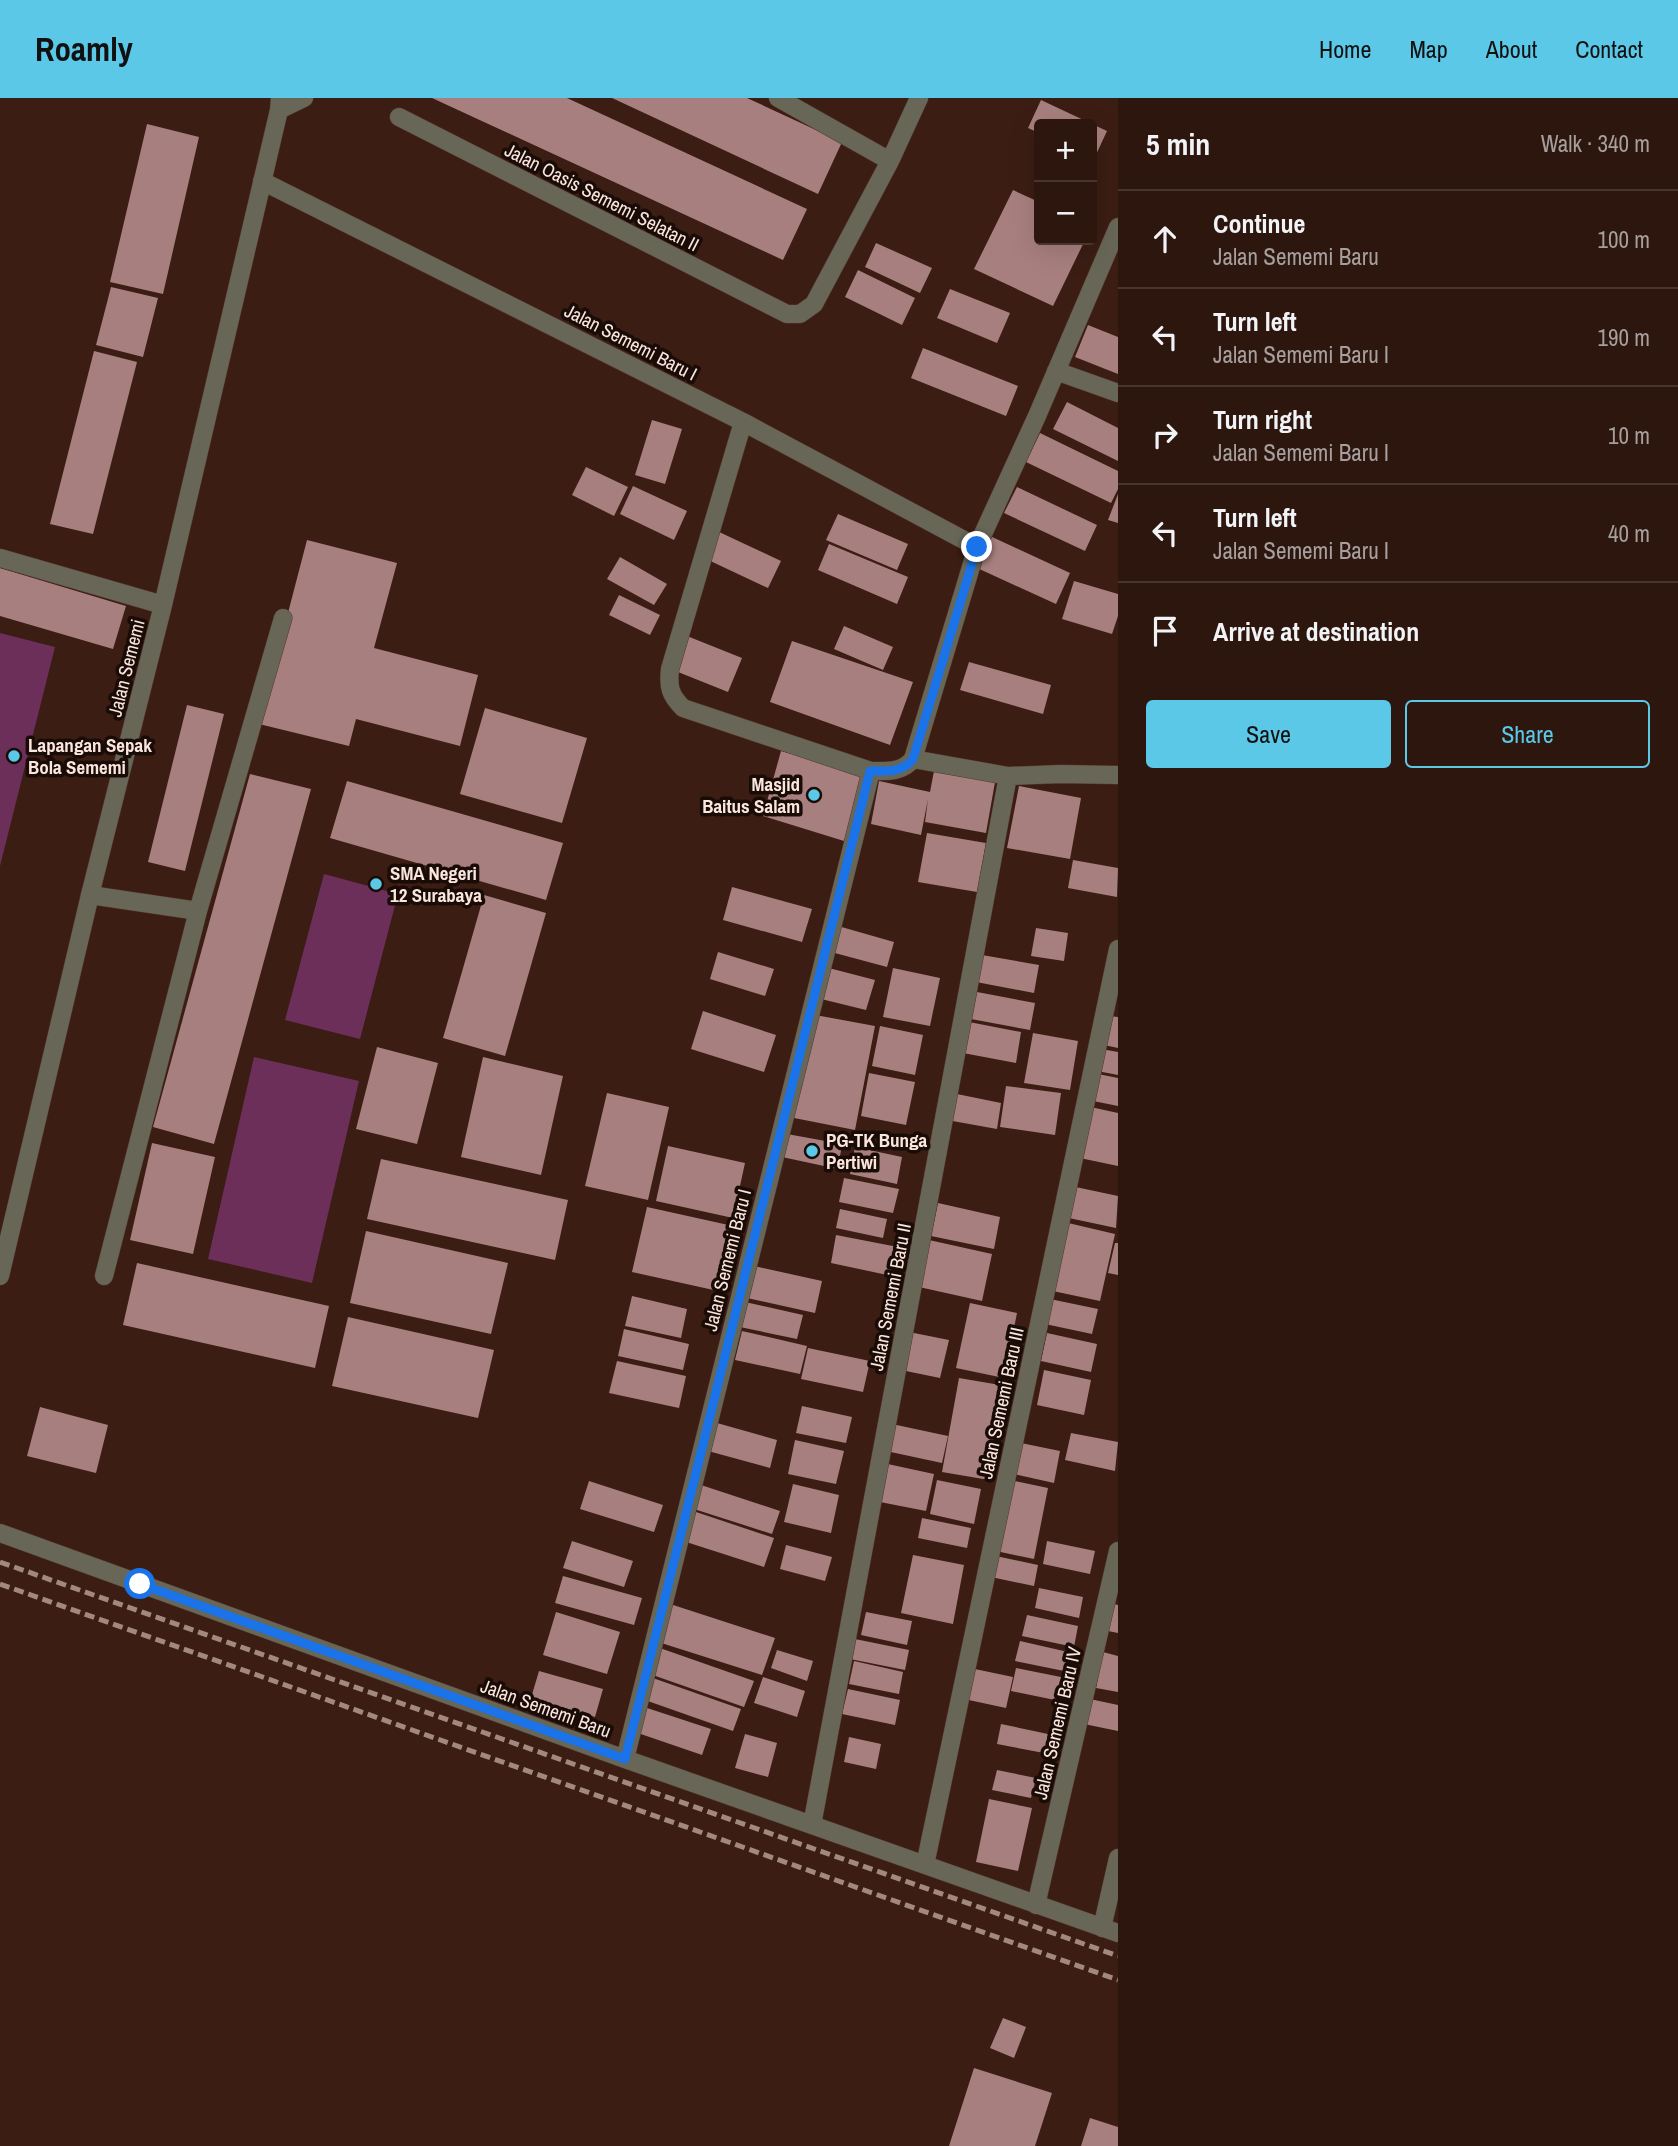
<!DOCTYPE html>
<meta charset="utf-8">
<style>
body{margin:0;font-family:"Archivo Narrow",sans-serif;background:#341f17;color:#f1f3f6}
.controls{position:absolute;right:21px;top:21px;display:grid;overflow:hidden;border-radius:7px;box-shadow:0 7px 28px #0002}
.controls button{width:63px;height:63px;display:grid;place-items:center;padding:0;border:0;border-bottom:2px solid #48352e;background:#2c160e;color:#f1f3f6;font:35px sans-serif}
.stop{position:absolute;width:21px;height:21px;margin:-16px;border:5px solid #1a73e8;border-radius:50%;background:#fff}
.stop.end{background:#1a73e8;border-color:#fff;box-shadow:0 2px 7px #0008}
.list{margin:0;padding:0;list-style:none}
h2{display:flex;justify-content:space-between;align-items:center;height:91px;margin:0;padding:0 28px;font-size:30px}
h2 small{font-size:23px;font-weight:400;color:#a69f9e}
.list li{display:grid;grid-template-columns:46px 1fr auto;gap:21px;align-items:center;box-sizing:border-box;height:98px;padding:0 28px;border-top:2px solid #48352e}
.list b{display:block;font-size:26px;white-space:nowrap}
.list p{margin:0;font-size:23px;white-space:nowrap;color:#a69f9e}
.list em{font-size:23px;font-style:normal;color:#a69f9e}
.actions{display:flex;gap:14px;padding:21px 28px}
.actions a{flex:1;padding:16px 0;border:2px solid #5bc8e7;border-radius:7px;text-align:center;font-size:24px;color:#5bc8e7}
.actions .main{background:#5bc8e7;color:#111}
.icon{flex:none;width:38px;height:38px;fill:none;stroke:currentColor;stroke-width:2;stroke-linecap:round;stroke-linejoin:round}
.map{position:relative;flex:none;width:1118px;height:2048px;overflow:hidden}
header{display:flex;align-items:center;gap:42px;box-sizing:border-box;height:98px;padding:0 35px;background:#5bc8e7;color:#111}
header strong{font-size:33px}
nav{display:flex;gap:38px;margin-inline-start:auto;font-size:24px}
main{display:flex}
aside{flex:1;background:#2c160e}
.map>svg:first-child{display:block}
</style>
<header>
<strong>Roamly</strong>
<nav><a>Home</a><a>Map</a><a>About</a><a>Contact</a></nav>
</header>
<main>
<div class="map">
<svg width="1118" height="2048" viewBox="0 0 1118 2048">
<rect width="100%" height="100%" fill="#3b1d13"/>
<path fill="#6b2f5a" d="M0,535L55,549L0,768Z
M324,776L398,796L360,941L285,922Z
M254,959L359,983L312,1185L208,1161Z"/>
<path fill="#a87f7f" d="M432,0H567L807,111L783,162Z
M612,0H747L842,44L818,96Z
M1041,2L1107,33L1094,61L1092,60V26H1039V35L1028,30Z
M147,26L199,39L163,196L110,184Z
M1013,92L1039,104V142H1085L1053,208L974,171Z
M876,145L932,170L920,195L865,169Z
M858,172L915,200L902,227L845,199Z
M111,189L158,200L143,259L96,247Z
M950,191L1010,215L997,245L937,220Z
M1088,227L1118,239V276L1075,259Z
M923,250L1018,288L1006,318L911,280Z
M94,253L137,264L93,436L50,426Z
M1067,304L1118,330V363L1053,331Z
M652,322L682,331L665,386L635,377Z
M1040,335L1118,373V391L1111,405L1026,364Z
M586,369L628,389L614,418L572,397Z
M633,388L687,413L674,442L620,416Z
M1017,389L1097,427L1085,453L1004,415Z
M1118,396V425L1108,422Z
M838,416L908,446L897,472L826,442Z
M717,433L781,463L768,490L704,460Z
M990,438L1070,475L1056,506L975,469Z
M307,442L397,465L374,550L478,577L460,648L356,621L349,648L259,626Z
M829,446L908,479L897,506L818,472Z
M620,459L667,486L654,507L607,481Z
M0,470L126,508L113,551L0,518Z
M1074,483L1118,496V518L1112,536L1062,521Z
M619,497L660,517L650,537L609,517Z
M844,528L893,549L883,572L834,551Z
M687,538L742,560L728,594L673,572Z
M792,543L913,584L890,647L770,604Z
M969,564L1051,587L1043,616L960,592Z
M187,607L224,616L185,773L148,764Z
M485,610L587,640L562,725L460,696Z
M781,653L865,675L844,743L763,718Z
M934,673L995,684L986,735L925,724L928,701L921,737L871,726L879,683L930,694Z
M250,676L311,691L214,1046L153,1029Z
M347,683L563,745L546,802L330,740Z
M1019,688L1081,700L1070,761L1007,750Z
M927,735L986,745L977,794L918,784Z
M1073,762L1118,770L1117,799L1068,790Z
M732,789L812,811L802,844L723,822Z
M484,797L546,815L505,958L443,940Z
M838,828L894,844L887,869L831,854Z
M1036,830L1068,835L1064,863L1031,858Z
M718,854L774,871L765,898L710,881Z
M982,857L1039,867L1034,895L976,884Z
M825,869L875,882L866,912L817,900Z
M893,870L940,880L930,928L883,919Z
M977,894L1035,905L1030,932L971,921Z
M703,913L776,937L764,974L691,951Z
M810,916L875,928L855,1032L789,1019Z
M1109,918L1118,919V950L1104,947Z
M969,924L1021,934L1016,965L963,955Z
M880,928L923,937L915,977L872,968Z
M1033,935L1078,943L1070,992L1024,985Z
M377,949L438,965L417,1046L356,1031Z
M1101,951L1118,954V977L1097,973Z
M483,959L563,978L541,1077L461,1059Z
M869,975L915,984L906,1027L861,1018Z
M1093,975L1118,980V1008L1088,1002Z
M1006,988L1061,995L1055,1037L1000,1029Z
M607,995L669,1009L648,1102L585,1088Z
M952,995L1001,1005L997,1031L947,1022Z
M1086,1008L1118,1015V1068L1075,1059Z
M787,1036L842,1046L838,1071L782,1059Z
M152,1045L215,1059L193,1156L130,1142Z
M668,1048L745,1065L733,1120L656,1103Z
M855,1049L902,1059L897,1086L850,1076Z
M381,1061L568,1102L555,1162L367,1121Z
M844,1080L899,1091L893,1115L839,1104Z
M1071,1088L1118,1098L1116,1130L1064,1119Z
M938,1105L1000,1119L994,1151L931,1138Z
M647,1109L733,1128L718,1193L632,1174Z
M840,1111L887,1121L883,1140L836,1130Z
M1064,1124L1115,1136L1100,1203L1048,1192Z
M366,1133L508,1165L491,1236L350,1205Z
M836,1137L898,1149L892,1178L831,1165Z
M929,1142L992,1156L982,1203L919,1189Z
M1115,1145H1118V1177L1108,1175Z
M137,1165L329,1208L315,1270L123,1227Z
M754,1168L822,1183L815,1215L747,1200Z
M632,1198L687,1211L681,1240L625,1228Z
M1050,1201L1098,1211L1092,1236L1045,1226Z
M745,1204L803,1217L797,1241L740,1229Z
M970,1205L1017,1215L1004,1280L956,1270Z
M348,1219L494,1252L478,1320L332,1288Z
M624,1231L689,1246L683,1272L618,1258Z
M742,1233L807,1248L800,1276L735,1262Z
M909,1234L949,1242L940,1280L901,1272Z
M1047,1235L1097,1246L1091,1274L1041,1263Z
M808,1250L870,1263L863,1294L801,1281Z
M617,1263L686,1278L679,1310L609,1295Z
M1044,1272L1091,1282L1084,1317L1037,1307Z
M959,1280L1006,1288L989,1382L942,1374Z
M802,1308L852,1319L846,1345L796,1335Z
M40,1309L108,1327L96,1375L27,1358Z
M717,1325L777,1342L770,1370L708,1353Z
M892,1326L948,1338L942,1365L886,1353Z
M1071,1335L1118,1344L1115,1373L1065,1362Z
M795,1342L844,1353L836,1386L788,1376Z
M1021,1345L1060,1353L1054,1385L1014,1376Z
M883,1365L934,1376L926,1413L875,1403Z
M937,1382L981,1391L974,1426L930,1416Z
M1010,1382L1048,1390L1034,1461L996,1453Z
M589,1383L663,1407L654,1434L580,1411Z
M793,1386L839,1397L831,1435L784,1424Z
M701,1387L780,1413L772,1436L694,1411Z
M690,1412L774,1440L764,1469L680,1442Z
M922,1420L971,1430L967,1450L918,1440Z
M572,1443L633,1463L624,1489L563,1470Z
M1047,1443L1095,1453L1090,1476L1043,1466Z
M786,1447L832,1459L825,1483L780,1471Z
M913,1457L964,1467L953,1526L901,1515Z
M996,1458L1038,1467L1034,1488L991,1479Z
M563,1478L642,1500L634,1527L555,1505Z
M1039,1490L1083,1499L1079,1520L1035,1510Z
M667,1505L775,1540L762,1577L655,1543Z
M1114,1506L1118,1507V1535L1108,1533Z
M556,1514L620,1534L607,1576L543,1557Z
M866,1514L912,1523L907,1547L861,1537Z
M1027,1517L1078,1528L1074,1549L1022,1538Z
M855,1541L909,1552L905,1572L850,1561Z
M1020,1543L1068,1554L1064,1573L1015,1563Z
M657,1549L754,1583L744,1609L647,1575Z
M777,1552L813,1563L807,1583L771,1570Z
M1103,1554L1118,1558V1594L1096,1590Z
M854,1563L903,1574L899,1596L849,1586Z
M970,1570L1013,1579L1006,1610L964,1601Z
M1016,1570L1061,1579L1055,1602L1011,1593Z
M539,1573L603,1591L595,1619L531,1600Z
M650,1579L741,1611L733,1633L642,1601Z
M763,1579L805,1593L797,1619L754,1605Z
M848,1591L900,1602L895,1627L842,1616Z
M1090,1601L1118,1607V1633L1084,1626Z
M641,1608L711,1631L702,1657L632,1633Z
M1001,1626L1048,1636L1044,1655L997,1646Z
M745,1636L777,1645L768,1679L735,1670Z
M849,1639L881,1646L876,1671L844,1664Z
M997,1672L1036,1680L1031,1700L992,1692Z
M989,1701L1032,1710L1018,1773L976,1764Z
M1003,1920L1026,1929L1014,1960L990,1950Z
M974,1970L1052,1995L1035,2048H949Z
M1090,2020L1118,2029V2048H1081Z"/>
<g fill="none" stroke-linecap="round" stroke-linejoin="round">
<g stroke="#563930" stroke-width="19">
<path id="lane" d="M90,797L198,813L283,520
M104,1178L198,813"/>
</g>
<g stroke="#563930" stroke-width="19">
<path id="street" d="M778,0L890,63
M279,12L304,0
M399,19L787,216H800L814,206L890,63L919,0
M262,83L743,324L977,449
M1056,273L1118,295
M743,324L670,571C668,589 670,597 683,610L871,673C886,673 902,675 913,661L977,449L1037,318L1118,129
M0,460L163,507
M913,661L1008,678L1061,676L1118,677
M0,1178L90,797L163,507L279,12L280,0
M0,1435L625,1661L1118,1835
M625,1661L871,673
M812,1727L1008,678
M925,1767L1118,851
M1036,1807L1118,1453
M1102,1830L1118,1760"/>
</g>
<use href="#lane" stroke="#686657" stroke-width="18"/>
<use href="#street" stroke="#686657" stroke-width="18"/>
<path stroke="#a18880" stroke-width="5" stroke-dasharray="10 5" stroke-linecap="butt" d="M0,1464L1118,1858
M0,1486L1118,1882"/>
</g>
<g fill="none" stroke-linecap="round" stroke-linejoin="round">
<path stroke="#1a73e8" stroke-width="9" d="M140,1486L625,1661L870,673C886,673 902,675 913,661L977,449"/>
</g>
<g fill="#5bc8e7" stroke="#190c07" stroke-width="2.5">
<circle cx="14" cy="658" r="7"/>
<circle cx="814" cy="697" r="7"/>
<circle cx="376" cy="786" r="7"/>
<circle cx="812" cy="1053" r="7"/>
</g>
<g text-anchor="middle" stroke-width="7" stroke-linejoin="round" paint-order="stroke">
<g font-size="19" fill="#fbe6df" stroke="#190c07">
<text transform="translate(602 99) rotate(27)" y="7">Jalan Oasis Sememi Selatan II</text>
<text transform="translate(631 244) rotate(27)" y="7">Jalan Sememi Baru I</text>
<text transform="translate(126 570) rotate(-76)" y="7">Jalan Sememi</text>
<text transform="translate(727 1162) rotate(-76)" y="7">Jalan Sememi Baru I</text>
<text transform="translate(890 1199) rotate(-79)" y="7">Jalan Sememi Baru II</text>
<text transform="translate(1001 1305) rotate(-78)" y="7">Jalan Sememi Baru III</text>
<text transform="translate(546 1610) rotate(20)" y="7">Jalan Sememi Baru</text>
<text transform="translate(1057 1625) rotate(-77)" y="7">Jalan Sememi Baru IV</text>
</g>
<g font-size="19" font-weight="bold" fill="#fbe6df" stroke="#190c07" text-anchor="start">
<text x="28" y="654">Lapangan Sepak<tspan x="28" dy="22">Bola Sememi</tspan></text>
<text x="800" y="693" text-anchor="end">Masjid<tspan x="800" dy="22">Baitus Salam</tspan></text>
<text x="390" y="782">SMA Negeri<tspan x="390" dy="22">12 Surabaya</tspan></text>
<text x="826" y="1049">PG-TK Bunga<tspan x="826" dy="22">Pertiwi</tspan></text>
</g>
</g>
</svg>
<div class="controls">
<button>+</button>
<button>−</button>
</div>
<div class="stop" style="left:140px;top:1486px"></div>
<div class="stop end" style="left:977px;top:449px"></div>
</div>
<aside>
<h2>5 min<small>Walk · 340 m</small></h2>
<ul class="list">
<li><svg class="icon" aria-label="ahead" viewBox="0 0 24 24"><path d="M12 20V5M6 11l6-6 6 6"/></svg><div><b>Continue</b><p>Jalan Sememi Baru</p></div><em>100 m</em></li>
<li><svg class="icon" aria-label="left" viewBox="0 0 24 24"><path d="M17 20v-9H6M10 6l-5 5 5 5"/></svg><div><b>Turn left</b><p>Jalan Sememi Baru I</p></div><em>190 m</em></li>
<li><svg class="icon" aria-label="right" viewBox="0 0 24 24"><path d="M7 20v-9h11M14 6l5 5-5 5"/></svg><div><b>Turn right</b><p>Jalan Sememi Baru I</p></div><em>10 m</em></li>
<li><svg class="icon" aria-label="left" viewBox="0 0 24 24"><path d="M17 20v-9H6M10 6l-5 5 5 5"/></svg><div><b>Turn left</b><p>Jalan Sememi Baru I</p></div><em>40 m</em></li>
<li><svg class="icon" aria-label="arrive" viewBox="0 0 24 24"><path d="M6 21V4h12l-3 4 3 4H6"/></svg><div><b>Arrive at destination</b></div></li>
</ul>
<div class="actions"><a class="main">Save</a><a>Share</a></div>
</aside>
</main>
